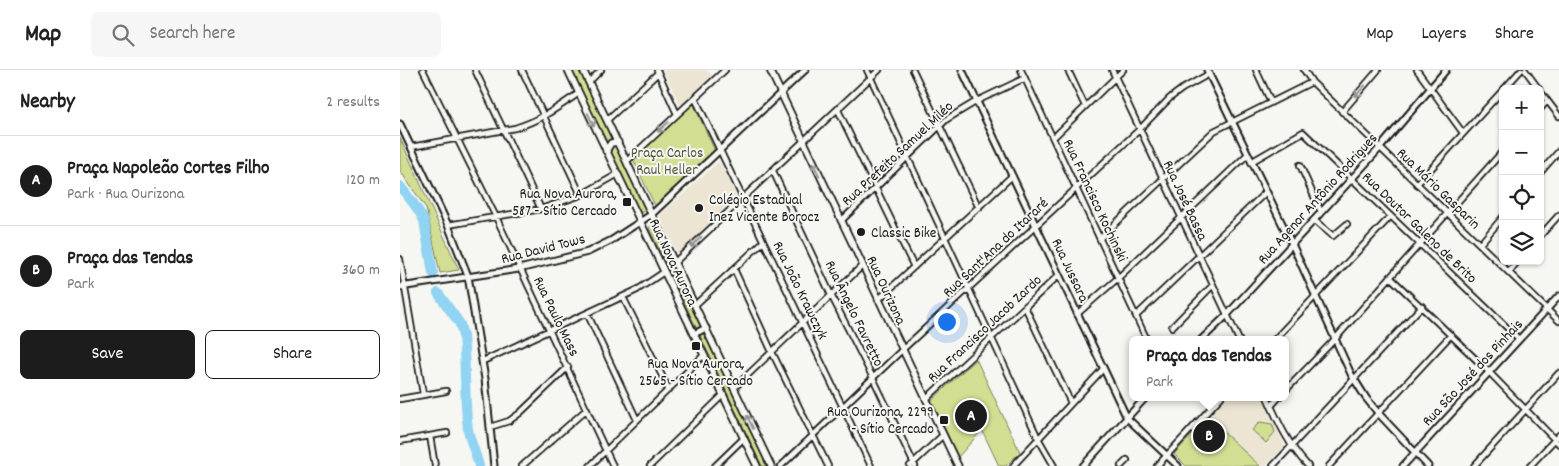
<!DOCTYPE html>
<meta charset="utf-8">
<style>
body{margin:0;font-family:Dekko,sans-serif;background:#f6f6f6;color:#222}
.controls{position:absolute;right:15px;top:15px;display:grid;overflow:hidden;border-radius:8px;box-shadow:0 1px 4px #0004}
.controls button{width:45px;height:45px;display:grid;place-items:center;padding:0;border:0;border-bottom:1px solid #e0e0e0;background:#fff;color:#222;font:25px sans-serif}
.you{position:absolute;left:546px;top:251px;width:18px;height:18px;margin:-12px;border:4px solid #fff;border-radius:50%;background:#1a73e8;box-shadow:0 0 0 8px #1a73e833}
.badge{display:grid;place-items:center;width:32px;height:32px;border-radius:50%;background:#1c1c1c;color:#fff;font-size:16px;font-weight:700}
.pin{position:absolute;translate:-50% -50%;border:2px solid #fff;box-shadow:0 1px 5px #0006}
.popup{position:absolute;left:729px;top:266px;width:160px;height:65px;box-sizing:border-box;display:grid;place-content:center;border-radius:8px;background:#fff;filter:drop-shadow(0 1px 4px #0005);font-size:16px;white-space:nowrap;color:#767676}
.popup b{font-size:19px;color:#222}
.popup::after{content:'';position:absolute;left:50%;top:100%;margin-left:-10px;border:10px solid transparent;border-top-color:#fff}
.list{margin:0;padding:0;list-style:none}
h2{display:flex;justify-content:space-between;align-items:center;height:65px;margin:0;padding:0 20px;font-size:21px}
h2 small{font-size:16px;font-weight:400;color:#767676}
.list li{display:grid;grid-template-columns:32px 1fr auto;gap:15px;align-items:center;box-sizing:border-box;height:90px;padding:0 20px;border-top:1px solid #e0e0e0}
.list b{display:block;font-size:19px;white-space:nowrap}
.list p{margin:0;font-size:16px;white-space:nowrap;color:#767676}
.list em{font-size:16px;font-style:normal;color:#767676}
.actions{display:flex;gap:10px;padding:15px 20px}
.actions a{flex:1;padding:11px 0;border:1px solid #1c1c1c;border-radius:8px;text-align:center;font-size:18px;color:#1c1c1c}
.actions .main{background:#1c1c1c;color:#fff}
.icon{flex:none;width:28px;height:28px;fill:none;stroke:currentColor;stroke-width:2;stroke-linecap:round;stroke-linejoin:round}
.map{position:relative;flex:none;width:1159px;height:396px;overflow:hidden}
header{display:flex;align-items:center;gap:30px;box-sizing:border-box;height:70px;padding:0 25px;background:#fff;border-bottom:1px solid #e0e0e0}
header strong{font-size:24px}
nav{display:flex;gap:28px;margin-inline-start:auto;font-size:18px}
.search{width:350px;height:45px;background:#f6f6f6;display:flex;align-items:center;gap:12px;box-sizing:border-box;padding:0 18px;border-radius:8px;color:#767676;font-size:19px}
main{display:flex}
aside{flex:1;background:#fff}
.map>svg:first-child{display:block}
</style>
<header>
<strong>Map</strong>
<div class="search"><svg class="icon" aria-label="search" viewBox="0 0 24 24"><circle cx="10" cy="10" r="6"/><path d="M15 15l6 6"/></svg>Search here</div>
<nav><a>Map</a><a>Layers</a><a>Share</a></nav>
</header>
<main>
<aside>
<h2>Nearby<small>2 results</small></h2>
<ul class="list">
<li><span class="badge">A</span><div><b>Praça Napoleão Cortes Filho</b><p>Park · Rua Ourizona</p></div><em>120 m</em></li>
<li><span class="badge">B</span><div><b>Praça das Tendas</b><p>Park</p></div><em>360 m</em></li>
</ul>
<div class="actions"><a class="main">Save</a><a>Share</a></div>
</aside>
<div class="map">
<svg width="1159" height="396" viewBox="0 0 1159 396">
<rect width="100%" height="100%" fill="#f6f6f2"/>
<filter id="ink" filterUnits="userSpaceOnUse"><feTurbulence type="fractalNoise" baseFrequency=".02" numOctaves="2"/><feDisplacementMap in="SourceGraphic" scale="10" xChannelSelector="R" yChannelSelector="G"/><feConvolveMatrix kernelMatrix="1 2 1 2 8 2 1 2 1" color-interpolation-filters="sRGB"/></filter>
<g filter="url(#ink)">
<path fill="#ede5d4" d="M263,0H307L313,6L284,35H282L279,34Z
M319,91L338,129L278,185L259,146Z
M827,327H862L885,376L866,396H860L808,348Z"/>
<path fill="#d2df92" stroke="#777e57" d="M171,0H180L247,139L240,143Z
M293,33L315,81L255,136L233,89Z
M0,68L59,200L40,203L26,138L0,101Z
M252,155L367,396H362L249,158Z
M576,289L620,382L606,396H599L582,360L558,387L531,331Z
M808,348L860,396H786L774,384Z
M860,352L872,354L875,362L866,373L852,360Z"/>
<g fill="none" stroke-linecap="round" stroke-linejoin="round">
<path stroke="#90d3f2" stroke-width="10" d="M0,116C8,127 19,138 24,151L33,203
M38,223L60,254L63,266C66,297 64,328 68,359C70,372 76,383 79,396"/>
<g stroke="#1c1c1c" stroke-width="8">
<path id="minor" d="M23,0L96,147L213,396
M75,0L141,139
M122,0L181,125
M257,0L277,44
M467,0L638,368L654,396
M513,0L579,138
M621,0L747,270
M668,0L685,36
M712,0L839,270
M856,0L871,32
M904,0L912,12L1159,251
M1017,0L1063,63
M1125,0L1139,19
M189,12L201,0
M1104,19L1121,0
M1140,21L1159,46
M295,28L471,396
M1140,39L1147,31
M438,40L514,197
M942,42L978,0
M207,50L258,3
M653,68L723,0
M11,77L115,58C141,50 157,38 179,23
M227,91L325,0
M851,92L903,62L1119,269
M900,95L921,142
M373,101L431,225L473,308L515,396
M1140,103L1159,81
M1017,114L1103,20
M914,150L933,166L947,154
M441,151L547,49L577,31L625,8
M48,155L141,139L181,125L218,104
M1140,166L1159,145
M700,168L814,61L912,12
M1080,174L1103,147
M0,189L23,324
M275,192L479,0
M334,199L372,282L428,396
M1109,202L1118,191
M990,207L1089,302L1159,374
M223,227L269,320
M478,230L612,106
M295,235L363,172
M625,237L671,333
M187,243L237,350
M677,244L718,208L848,84
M736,246L866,122
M772,257L813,215
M874,270L990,147
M83,291L237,220L264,202
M334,318L462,196
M885,321L935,269L1103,81
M867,327C878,352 889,376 908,396
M0,329L46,321
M526,329L659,205
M871,336L879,327
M90,357L109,351L120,343L168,297
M30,366L35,396
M0,371L47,363
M122,396L187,339
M190,396L304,285
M250,396L323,325
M315,396L344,368
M381,396L502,280L739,60L770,28L782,19L809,4
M510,396L543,365
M613,396L703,299
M721,396L727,390
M757,396L821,327
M873,396L1022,236
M929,396L1051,265
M1074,396L1159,303
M1130,396L1159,365"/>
</g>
<g stroke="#1c1c1c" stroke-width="9">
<path id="tertiary" d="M562,0L727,348L778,396
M807,0L892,174L951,304L966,328L979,344L1028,396
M0,54L48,155L68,206L85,309L94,396
M0,217L119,199L188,182L212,170L252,144L405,0
M294,264L306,258
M801,270L827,245L979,79L1046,0
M683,396L746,327
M1003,396L1159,226"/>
</g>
<g stroke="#1c1c1c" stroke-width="9">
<path id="secondary" d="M168,0L357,396
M183,0L371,396
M370,0L558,396
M206,81L211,73L218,72"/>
</g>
<use href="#minor" stroke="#f6f6f2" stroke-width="4.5"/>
<use href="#tertiary" stroke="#f6f6f2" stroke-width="5"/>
<use href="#secondary" stroke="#f6f6f2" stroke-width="5.5"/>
</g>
<defs><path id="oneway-shaft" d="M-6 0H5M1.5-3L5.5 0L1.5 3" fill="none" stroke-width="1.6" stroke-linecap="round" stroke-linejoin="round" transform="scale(1.25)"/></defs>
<g stroke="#949492">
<use href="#oneway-shaft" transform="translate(960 21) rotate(131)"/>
<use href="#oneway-shaft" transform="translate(191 50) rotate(65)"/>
<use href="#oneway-shaft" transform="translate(263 57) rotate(138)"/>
<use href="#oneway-shaft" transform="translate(416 99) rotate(-116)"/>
<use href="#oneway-shaft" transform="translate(296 172) rotate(137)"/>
<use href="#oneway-shaft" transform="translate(350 352) rotate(-115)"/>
</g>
</g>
<g fill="#1c1c1c" stroke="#f6f6f2" stroke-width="2">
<rect x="222" y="127" width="10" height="10" rx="2.5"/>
<circle cx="299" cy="138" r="5"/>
<circle cx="461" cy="162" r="5"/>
<rect x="291" y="271" width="10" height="10" rx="2.5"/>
<rect x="539" y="345" width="10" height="10" rx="2.5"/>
</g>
<g text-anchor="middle" stroke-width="4" stroke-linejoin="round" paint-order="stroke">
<g font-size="15" fill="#53563f" stroke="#f6f6f2">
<text x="267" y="87">Praça Carlos<tspan x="267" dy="17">Raul Heller</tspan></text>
</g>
<g font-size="15" fill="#1c1c1c" stroke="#f6f6f2">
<text transform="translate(497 83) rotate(-43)" y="5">Rua Prefeito Samuel Miléo</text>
<text transform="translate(1039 118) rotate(44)" y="5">Rua Mário Gasparin</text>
<text transform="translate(917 128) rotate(-48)" y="5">Rua Agenor Antônio Rodrigues</text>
<text transform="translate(696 130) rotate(65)" y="5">Rua Francisco Kochinski</text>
<text transform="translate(786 130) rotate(65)" y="5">Rua José Bassa</text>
<text transform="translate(1020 157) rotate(44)" y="5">Rua Doutor Galeno de Brito</text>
<text transform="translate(595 177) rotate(-43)" y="5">Rua Sant'Ana do Itararé</text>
<text transform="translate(143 178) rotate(-14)" y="5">Rua David Tows</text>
<text transform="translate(274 192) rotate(65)" y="5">Rua Nova Aurora</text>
<text transform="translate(671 200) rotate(65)" y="5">Rua Jussara</text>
<text transform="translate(401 220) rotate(64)" y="5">Rua João Krawczyk</text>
<text transform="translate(487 220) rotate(65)" y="5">Rua Ourizona</text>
<text transform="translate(455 243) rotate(64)" y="5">Rua Ângelo Favretto</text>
<text transform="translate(157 246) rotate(64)" y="5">Rua Paulo Mass</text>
<text transform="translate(584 258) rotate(-43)" y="5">Rua Francisco Jacob Zardo</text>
<text transform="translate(1072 302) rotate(-47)" y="5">Rua São José dos Pinhais</text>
</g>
<g font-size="15" fill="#1c1c1c" stroke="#f6f6f2" text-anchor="end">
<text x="217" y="128">Rua Nova Aurora,<tspan x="217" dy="17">587 - Sítio Cercado</tspan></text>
<text x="309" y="134" text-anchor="start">Colégio Estadual<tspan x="309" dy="17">Inez Vicente Borocz</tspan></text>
<text x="471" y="167" text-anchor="start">Classic Bike</text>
<text x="296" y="298" text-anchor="middle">Rua Nova Aurora,<tspan x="296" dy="17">2565 - Sítio Cercado</tspan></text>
<text x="534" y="346">Rua Ourizona, 2299<tspan x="534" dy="17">- Sítio Cercado</tspan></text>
</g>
</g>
</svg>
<div class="controls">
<button>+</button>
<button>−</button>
<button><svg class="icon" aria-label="locate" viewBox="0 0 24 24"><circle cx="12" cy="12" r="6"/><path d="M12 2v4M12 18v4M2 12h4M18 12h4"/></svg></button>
<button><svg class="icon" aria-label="layers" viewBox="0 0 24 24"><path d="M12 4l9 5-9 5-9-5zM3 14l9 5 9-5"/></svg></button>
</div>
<div class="you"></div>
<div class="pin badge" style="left:571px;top:346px">A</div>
<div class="pin badge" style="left:809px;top:366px">B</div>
<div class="popup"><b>Praça das Tendas</b>Park</div>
</div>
</main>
